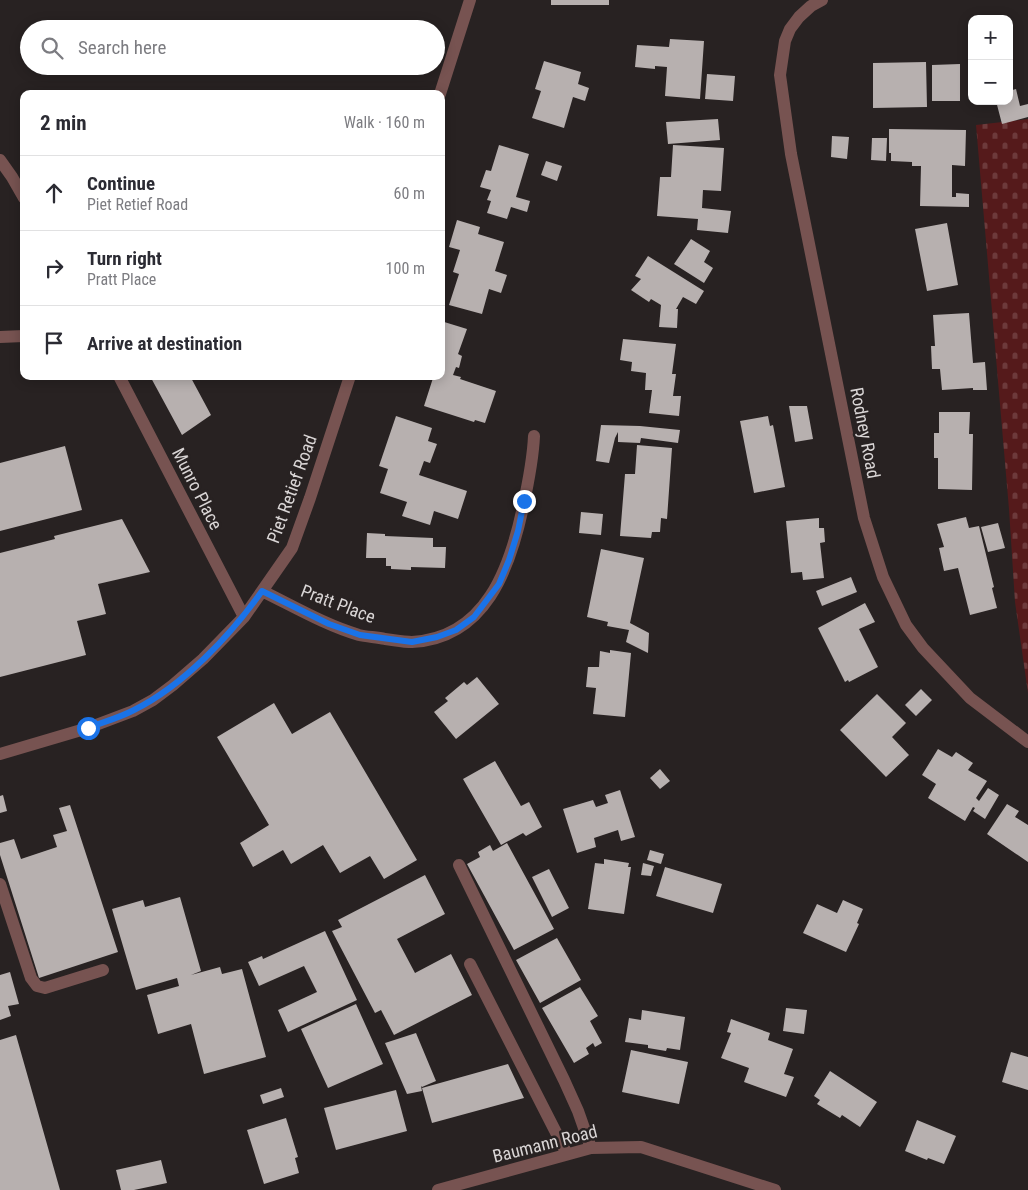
<!DOCTYPE html>
<meta charset="utf-8">
<style>
body{margin:0;font-family:"Roboto Condensed",sans-serif;background:#f2f2f3;color:#2b2b33}
.controls{position:absolute;right:15px;top:15px;display:grid;overflow:hidden;border-radius:10px;box-shadow:0 2px 12px #0003}
.controls button{width:45px;height:45px;display:grid;place-items:center;padding:0;border:0;border-bottom:1px solid #e1e1e2;background:#fff;color:#2b2b33;font:25px sans-serif}
.stop{position:absolute;width:15px;height:15px;margin:-11px;border:4px solid #1a73e8;border-radius:50%;background:#fff}
.stop.end{background:#1a73e8;border-color:#fff;box-shadow:0 1px 5px #0008}
.list{margin:0;padding:0;list-style:none}
h2{display:flex;justify-content:space-between;align-items:center;height:65px;margin:0;padding:0 20px;font-size:21px}
h2 small{font-size:16px;font-weight:400;color:#7c7c81}
.list li{display:grid;grid-template-columns:32px 1fr auto;gap:15px;align-items:center;box-sizing:border-box;height:75px;padding:0 20px;border-top:1px solid #e1e1e2}
.list b{display:block;font-size:19px;white-space:nowrap}
.list p{margin:0;font-size:16px;white-space:nowrap;color:#7c7c81}
.list em{font-size:16px;font-style:normal;color:#7c7c81}
.icon{flex:none;width:28px;height:28px;fill:none;stroke:currentColor;stroke-width:2;stroke-linecap:round;stroke-linejoin:round}
.map{position:relative;flex:none;width:1028px;height:1190px;overflow:hidden}
.search{position:absolute;background:#fff;box-shadow:0 2px 12px #0003;left:20px;top:20px;width:425px;height:55px;display:flex;align-items:center;gap:12px;box-sizing:border-box;padding:0 18px;border-radius:28px;color:#7c7c81;font-size:19px}
.panel{position:absolute;background:#fff;box-shadow:0 2px 12px #0003;left:20px;top:90px;width:425px;height:290px;border-radius:10px}
.map>svg:first-child{display:block}
</style>
<div class="map">
<svg width="1028" height="1190" viewBox="0 0 1028 1190">
<defs>
<pattern id="cemetery-stones" width="16" height="16" patternUnits="userSpaceOnUse" patternTransform="scale(1.25)"><rect width="16" height="16" fill="#551a1b"/><path d="M2 7V4a2 2 0 0 1 4 0v3zM10 15v-3a2 2 0 0 1 4 0v3z" fill="#6d3a3b"/></pattern>
</defs>
<rect width="100%" height="100%" fill="#282222"/>
<path fill="url(#cemetery-stones)" d="M1028,119V693L1015,602L1009,509L976,125Z"/>
<path fill="#b7b0af" d="M551,0H609V5H551Z
M670,39L704,41L700,99L665,96L667,67L655,66V69L635,67L637,45L669,47Z
M544,61L581,72L578,84L589,88L585,101L573,97L564,128L532,118L541,91L535,89Z
M926,62L927,107L873,108V63Z
M960,64V101H932V65Z
M707,74L735,76L733,101L705,99Z
M1016,89L1020,106L1028,104V117L1002,124L996,101H1009V91Z
M718,119L720,140L668,144L666,122Z
M889,129L966,130L965,166L952,165V197H956V193L969,194V207L920,206L921,166H912V162L891,161V153H889Z
M832,136L849,137L847,159L831,157Z
M872,138H887L886,161L871,160Z
M499,145L529,154L516,197L530,201L527,212L511,207L507,219L487,213L491,201L487,200L491,190L480,187L486,170L491,171Z
M673,145L724,148L721,191L703,190L702,208L731,211L728,233L697,230L698,219L657,216L660,177H671Z
M546,161L562,166L557,181L541,175Z
M457,220L480,227L478,234L504,242L495,271L507,275L501,293L489,289L482,314L449,305L459,274L453,272L460,250L449,247Z
M947,223L958,285L927,291L915,229Z
M691,239L710,251L704,262L713,268L704,283L674,264Z
M648,256L704,291L696,304L683,297L676,309H678L677,328L659,327L661,305L651,299L649,302L631,290L641,279L635,276Z
M969,313L973,363L985,362L987,390H973V388L942,390L940,369H932L931,346H935L933,315Z
M441,321L467,329L458,354L462,356L459,368L456,367L453,375L461,377L460,379L496,391L485,423L475,420L474,422L424,406L433,378L437,379L438,376H441Z
M623,339L676,344L672,374H676L673,396H681L679,416L649,413L652,390H645L646,373L631,371L632,362L620,360Z
M150,376H190L211,415L182,435Z
M789,406H807L813,439L795,442Z
M939,412H970L969,434H973L972,490L938,489V458H934V433H939Z
M396,416L432,428L428,441L437,444L430,463L424,461L419,475L467,491L458,519L434,511L430,525L402,516L407,502L380,493L388,469L379,466Z
M768,416L770,426L773,425L785,487L754,493L740,421Z
M601,425L640,426L680,430L678,443L641,438L640,443L618,442V432L615,438L609,463L596,461Z
M637,445L672,448L667,519L661,518L660,532H652L651,538L620,536L625,474H635Z
M65,446L82,510L0,531V463Z
M581,512L603,514L601,535L579,533Z
M966,517L969,528L979,526L994,587L992,588L997,608L970,615L958,568L944,571L939,548L944,547L937,524Z
M819,518V528H824L825,542L820,543L824,578L803,580L802,572L791,573L786,521Z
M122,519L150,572L98,584L106,614L77,621L86,655L0,677V553L55,539L54,536Z
M998,523L1005,548L988,552L981,527Z
M367,533L385,534V536L433,538V547H446L445,568L411,567V570L391,569V566H386V558H366Z
M601,549L644,558L630,623L649,633L648,653L626,642L629,630L607,626L608,622L587,617Z
M851,577L857,592L822,606L816,591Z
M865,603L875,622L859,629L878,667L849,682L848,680L845,682L818,628Z
M610,650L631,653L625,717L593,714L596,688L586,687L588,667H599L600,651L610,653Z
M477,677L499,704L456,739L434,712L448,701L445,698L464,682L467,685Z
M921,689L932,700L916,716L905,705Z
M877,694L906,723L892,737L909,755L886,777L840,730Z
M274,703L292,734L330,712L417,860L384,879L370,856L340,873L323,845L291,864L283,850L253,867L240,843L269,825L217,737Z
M938,749L952,757L956,752L973,763L968,770L987,781L976,798L979,801L988,788L999,795L985,819L973,811L975,808L973,807L965,821L928,798L936,784L922,775Z
M495,761L521,806L529,802L542,827L526,836L523,833L501,845L463,779Z
M660,769L670,781L660,789L650,778Z
M620,790L635,837L621,841L618,830L594,838L596,847L577,853L563,809L593,800L596,807L608,803L605,795Z
M3,795L7,811L0,813V796Z
M1007,804L1019,811L1015,817L1028,825V862L987,834Z
M70,805L118,952L39,978L0,855V843L14,839L21,859L57,847L53,835L67,831L59,808Z
M507,843L554,929L514,950L467,864L480,857L478,852L490,845L493,851Z
M650,850L664,854L661,864L647,860Z
M604,859L629,863L628,867H631L624,914L588,909L595,863L604,864Z
M643,863L654,866L651,876L641,875Z
M665,867L722,884L713,913L656,896Z
M549,869L569,908L552,917L532,877Z
M425,875L445,914L397,939L415,973L451,954L472,995L394,1035L381,1010L375,1013L332,931L342,927L338,920Z
M180,897L201,971L191,975L220,967L222,974L242,969L266,1057L204,1074L191,1024L158,1034L147,995L179,986L177,978L136,990L112,909L143,900L145,907Z
M843,900L863,909L857,923L859,924L846,952L803,933L817,904L837,913Z
M325,931L357,1000L288,1032L278,1010L317,992L304,966L259,986L248,962L262,956L263,959Z
M557,938L581,980L540,1003L516,960Z
M10,972L19,1004L8,1006L11,1016L0,1020V975Z
M580,987L598,1016L590,1021L602,1043L595,1047L593,1043L586,1048L589,1054L574,1063L542,1008Z
M356,1004L383,1064L328,1088L301,1029Z
M786,1008L807,1010L804,1034L783,1031Z
M642,1010L685,1017L680,1050L667,1048L666,1051L648,1048V1045L625,1042L629,1018L641,1020Z
M731,1019L770,1033L768,1040L793,1049L784,1074L794,1077L786,1097L744,1082L749,1068L721,1058L731,1033L727,1032Z
M416,1033L436,1081L422,1087L421,1086L422,1091L407,1094L385,1043Z
M16,1035L60,1190H0V1040Z
M631,1050L688,1062L679,1104L622,1092Z
M1011,1052L1028,1057V1090L1002,1082Z
M508,1064L524,1098L432,1123L422,1088Z
M830,1071L877,1102L860,1127L842,1115L840,1118L817,1104L820,1100L814,1096Z
M281,1088L284,1097L263,1104L260,1095Z
M396,1090L407,1131L336,1150L324,1108Z
M286,1118L298,1157L295,1158L299,1173L264,1184L247,1130Z
M917,1120L956,1136L944,1164L928,1158L927,1160L905,1151Z
M161,1160L167,1183L134,1190H121L116,1170Z"/>
<g fill="none" stroke-linecap="round" stroke-linejoin="round">
<path stroke="#775351" stroke-width="12" d="M822,0L811,6L799,17L790,29L785,41L780,75L791,154L864,518L883,577L906,625L923,648L970,698L1028,742
M440,94L470,0
M0,160L12,177L24,198
M0,337L24,336
M119,376L244,617
M262,591C293,606 325,625 359,635C367,637 377,637 385,639C394,640 403,642 412,642C486,638 510,568 523,507C528,484 533,460 534,436
M0,754L88,728L133,711L153,700L173,685L203,659L244,617L292,548L310,498L350,376
M459,865L564,1080L578,1111L591,1148
M0,884L31,978L37,986L45,988L103,970
M470,964L567,1154
M438,1190L591,1148L641,1147L775,1190"/>
</g>
<g fill="none" stroke-linecap="round" stroke-linejoin="round">
<path stroke="#1a73e8" stroke-width="6" d="M88,728C103,722 119,718 134,710C184,685 230,636 262,591L329,624L360,635L412,642L437,637L456,630L474,617L499,584L509,560L518,531L524,501"/>
</g>
<g text-anchor="middle" stroke-width="5" stroke-linejoin="round" paint-order="stroke">
<g font-size="18" fill="#d9d5d5" stroke="#282222">
<text transform="translate(865 433) rotate(79)" y="6">Rodney Road</text>
<text transform="translate(197 489) rotate(63)" y="6">Munro Place</text>
<text transform="translate(292 489) rotate(-70)" y="6">Piet Retief Road</text>
<text transform="translate(338 604) rotate(21)" y="6">Pratt Place</text>
<text transform="translate(545 1144) rotate(-14)" y="6">Baumann Road</text>
</g>
</g>
</svg>
<div class="controls">
<button>+</button>
<button>−</button>
</div>
<div class="stop" style="left:88px;top:728px"></div>
<div class="stop end" style="left:524px;top:501px"></div>
<div class="search"><svg class="icon" aria-label="search" viewBox="0 0 24 24"><circle cx="10" cy="10" r="6"/><path d="M15 15l6 6"/></svg>Search here</div>
<section class="panel">
<h2>2 min<small>Walk · 160 m</small></h2>
<ul class="list">
<li><svg class="icon" aria-label="ahead" viewBox="0 0 24 24"><path d="M12 20V5M6 11l6-6 6 6"/></svg><div><b>Continue</b><p>Piet Retief Road</p></div><em>60 m</em></li>
<li><svg class="icon" aria-label="right" viewBox="0 0 24 24"><path d="M7 20v-9h11M14 6l5 5-5 5"/></svg><div><b>Turn right</b><p>Pratt Place</p></div><em>100 m</em></li>
<li><svg class="icon" aria-label="arrive" viewBox="0 0 24 24"><path d="M6 21V4h12l-3 4 3 4H6"/></svg><div><b>Arrive at destination</b></div></li>
</ul>
</section>
</div>
